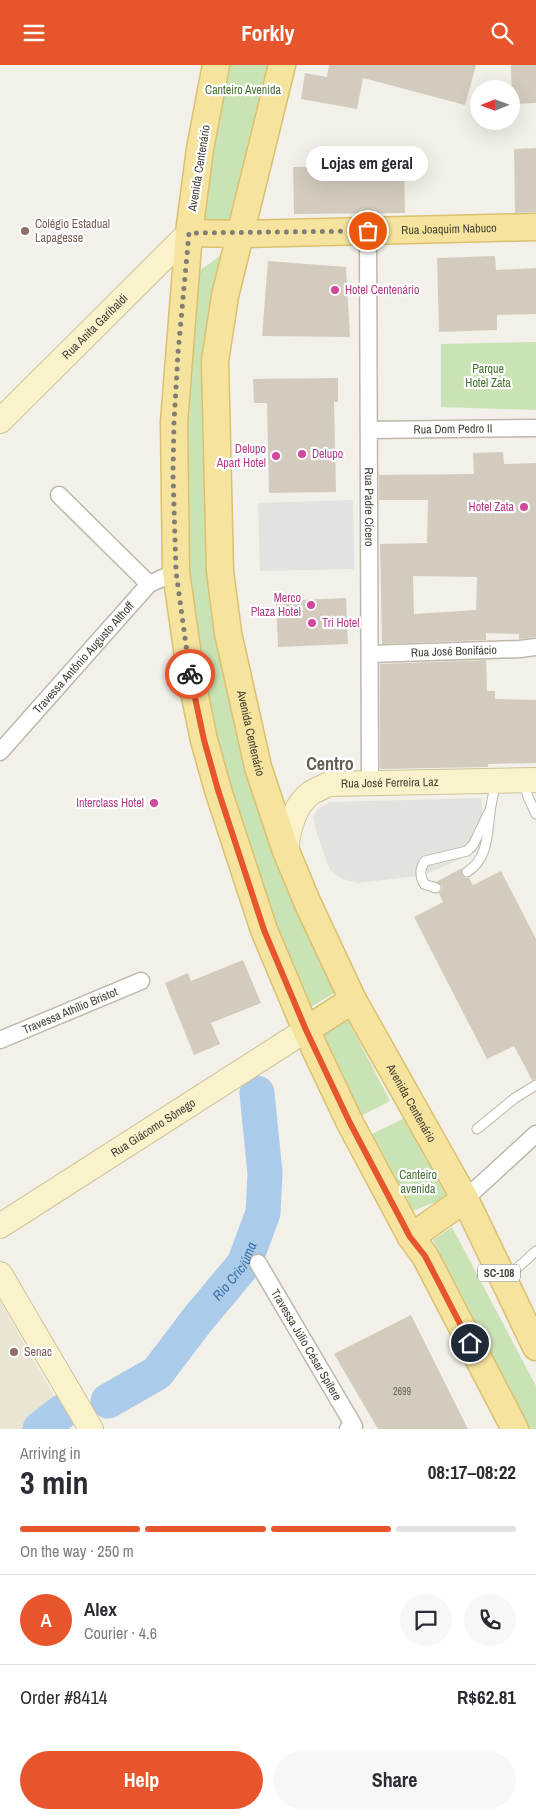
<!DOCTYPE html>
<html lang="en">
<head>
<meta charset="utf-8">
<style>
  body { margin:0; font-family:"Archivo Narrow",sans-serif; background:#f7f7f7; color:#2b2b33; height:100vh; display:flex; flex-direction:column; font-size:19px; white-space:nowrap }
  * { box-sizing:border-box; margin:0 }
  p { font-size:16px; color:#7c7c81 }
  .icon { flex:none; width:28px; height:28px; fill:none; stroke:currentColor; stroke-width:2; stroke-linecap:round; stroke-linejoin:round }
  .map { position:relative; height:1364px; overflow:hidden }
  .side { display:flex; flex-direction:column; background:#fff; flex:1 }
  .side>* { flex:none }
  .needle { width:32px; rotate:269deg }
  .tools { position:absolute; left:470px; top:15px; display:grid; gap:10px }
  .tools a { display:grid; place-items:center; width:50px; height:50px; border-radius:50%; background:#fff; box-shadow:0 5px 20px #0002; font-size:25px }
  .pin { position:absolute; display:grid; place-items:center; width:42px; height:42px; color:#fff; margin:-21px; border:2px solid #fff; border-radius:50%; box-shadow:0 1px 5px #0007 }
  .courier { position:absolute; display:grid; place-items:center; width:50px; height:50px; margin:-25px; border:4px solid #e6552b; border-radius:50%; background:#fff; color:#222; box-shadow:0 1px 6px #0007 }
  .bubble { position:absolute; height:35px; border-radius:18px; background:#fff; box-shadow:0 5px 20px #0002; font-size:16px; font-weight:800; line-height:35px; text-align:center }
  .summary em { font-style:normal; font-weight:800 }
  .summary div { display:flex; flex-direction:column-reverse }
  .summary { display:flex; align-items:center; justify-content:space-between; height:85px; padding:0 20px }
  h1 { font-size:32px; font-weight:800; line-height:38px }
  .bar { display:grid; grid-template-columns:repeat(4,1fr); gap:8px 5px; align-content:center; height:60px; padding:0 20px }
  .bar i { height:6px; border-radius:4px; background:#e1e1e2 }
  .bar .on { background:#e6552b }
  .bar p { grid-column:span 4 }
  .line { display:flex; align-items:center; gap:12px; padding:0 20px; border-top:1px solid #e1e1e2 }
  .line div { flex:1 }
  .round { display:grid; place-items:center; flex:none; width:52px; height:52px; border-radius:26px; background:#f7f7f7 }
  .button { display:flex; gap:10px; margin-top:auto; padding:10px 20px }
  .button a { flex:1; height:58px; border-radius:30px; background:#e6552b; color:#fff; font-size:20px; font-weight:800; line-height:58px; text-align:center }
  .button a+a { background:#f7f7f7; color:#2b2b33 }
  header { display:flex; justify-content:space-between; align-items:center; height:65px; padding:0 20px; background:#e6552b; color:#fff; font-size:22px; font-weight:800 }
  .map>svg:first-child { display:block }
</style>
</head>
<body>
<header><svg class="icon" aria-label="menu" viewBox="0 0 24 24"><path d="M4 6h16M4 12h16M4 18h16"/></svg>Forkly<svg class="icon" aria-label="search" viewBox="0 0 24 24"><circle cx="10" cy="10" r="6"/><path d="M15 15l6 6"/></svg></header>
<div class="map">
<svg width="536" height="1364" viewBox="0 0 536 1364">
  <rect width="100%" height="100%" fill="#f2f0e8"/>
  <!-- education -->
  <path fill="#eae5d3" d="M0 1236 58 1338 27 1364H0Z"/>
  <!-- green -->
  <g fill="#cae3b4">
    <path d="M224 0H269L236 159 198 155Z"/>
    <path d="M224 188 217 561 338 926 311 942 250 797 218 694 191 562 180 363 195 209Z"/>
    <path d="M536 277V345L441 342V279Z"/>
    <path d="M345 949 390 1036 359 1052 316 969Z"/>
    <path d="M405 1053 448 1132 413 1146 372 1069Z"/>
    <path d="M452 1162 536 1321V1364H530L433 1175Z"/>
  </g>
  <!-- parking -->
  <g fill="#e4e2df">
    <path d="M353 435 354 504 260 506 258 438Z"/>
    <path d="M481 733 485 771 476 787 431 807 417 811 358 818 342 814 330 805 317 769 313 753 318 744 330 737Z"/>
  </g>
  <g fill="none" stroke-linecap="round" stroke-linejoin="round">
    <!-- river -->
    <g stroke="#aacbea" stroke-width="35">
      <path id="s1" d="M108 1336 157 1308 198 1254 244 1199 263 1148 265 1108 257 1028"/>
      <path d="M40 1364 63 1346"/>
    </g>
  </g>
  <!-- building -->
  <g fill="#d3ccbe" fill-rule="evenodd">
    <path d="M329 0H476L465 40 363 13 357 44 301 34 305 8 327 12Z"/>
    <path d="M511 0H536V38L512 39Z"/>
    <path d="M536 83V147L515 148 514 84Z"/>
    <path d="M404 101 405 148 294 149 293 102Z"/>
    <path d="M495 191 496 205 536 203V249L497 250V265L439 267 437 193Z"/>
    <path d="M268 196 346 202 350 272 262 271Z"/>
    <path d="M338 313V337H334L336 427 269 428 267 338H254L253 314Z"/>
    <path d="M503 387 504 399 536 398V572L519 574V569L486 568V575L382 579 380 479 427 478 428 435H379V410L474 409 473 388ZM413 511 477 512 476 545 414 549Z"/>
    <path d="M346 533 348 579 278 582 276 536Z"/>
    <path d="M486 595 487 626H495V634L536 635V698L488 699V702L380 704V599Z"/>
    <path d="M462 803V810L465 813H469L473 820 501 806 536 874V1014L532 1015 514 981 487 994 414 852 443 837 439 828 442 825V821L436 817Z"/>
    <path d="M243 895 261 938 211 958 220 979 194 990 165 918 188 908 191 916Z"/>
    <path d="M411 1250 468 1364H378L334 1289Z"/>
  </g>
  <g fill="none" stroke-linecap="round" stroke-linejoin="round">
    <!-- lane casing -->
    <g stroke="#bdb8ab" stroke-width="11">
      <g id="lane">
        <path d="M524 716 528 732 536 749"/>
        <path d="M467 807C488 794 487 770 490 748 491 738 494 727 496 717"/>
        <path d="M436 823 424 819C420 811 419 804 425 796L467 786 473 780 490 745"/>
        <path d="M477 1064 515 1033 536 1020"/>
        <path d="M505 1214 536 1186"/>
      </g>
    </g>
    <!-- street casing -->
    <g stroke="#bdb8ab" stroke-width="19">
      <g id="street">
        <path id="s2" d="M368 166 370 718"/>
        <path id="s3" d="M369 365 536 363"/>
        <path d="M59 430 149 519"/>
        <path id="s4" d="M370 589 520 584 536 582"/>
        <path id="s5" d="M0 687 149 519 176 507"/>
        <path id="s6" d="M0 975 141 916"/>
        <path d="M465 1134 536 1069"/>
        <path id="s7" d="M258 1198 354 1361 348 1364"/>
      </g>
    </g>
    <!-- secondary casing -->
    <g stroke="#cec59b" stroke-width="26">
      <g id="secondary">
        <path id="s8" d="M0 356 189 168"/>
        <path id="s9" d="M286 786C288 766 293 741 311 728 316 725 323 722 329 719L536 715"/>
        <path id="s10" d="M0 1161 306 965"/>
        <path d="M0 1209 91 1364"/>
      </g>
    </g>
    <!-- primary casing -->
    <g stroke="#d9c16f" stroke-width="29">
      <g id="primary">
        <path d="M216 0 200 84 189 168 174 357 176 507 191 612 204 675 218 725 264 865 306 965 350 1058 411 1172 425 1191 515 1364"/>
        <path id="s11" d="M282 0 225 231 215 296 220 506 228 568 258 702 286 786 308 839 353 935 465 1134 536 1282"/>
        <path id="s12" d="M189 168 241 169 536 162"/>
        <path d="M306 965 353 935"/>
        <path d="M411 1172 465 1134"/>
      </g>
    </g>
    <!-- lane -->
    <use href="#lane" stroke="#fff" stroke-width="9"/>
    <!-- street -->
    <use href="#street" stroke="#fff" stroke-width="16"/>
    <!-- secondary -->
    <use href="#secondary" stroke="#faf2cb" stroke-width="24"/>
    <!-- primary -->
    <use href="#primary" stroke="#f5e39e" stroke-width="26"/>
  </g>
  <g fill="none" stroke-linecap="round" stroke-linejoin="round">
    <!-- done -->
    <path stroke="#827e75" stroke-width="5" stroke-dasharray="0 9" d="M190 609 176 507 173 408 174 357 178 288 189 168 368 166"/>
    <!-- route -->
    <path stroke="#e6552b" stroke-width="6" d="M190 609 204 675 218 725 264 865 306 965 350 1058 410 1172 425 1191 470 1278"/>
  </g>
  <!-- markers -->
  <g fill="#8d6e63" stroke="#fff" stroke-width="2">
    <circle cx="25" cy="166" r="5"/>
    <circle cx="14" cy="1287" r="5"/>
  </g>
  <g fill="#d1479c" stroke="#fff" stroke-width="2">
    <circle cx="335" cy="225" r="5"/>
    <circle cx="302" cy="389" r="5"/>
    <circle cx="276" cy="391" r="5"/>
    <circle cx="524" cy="442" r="5"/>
    <circle cx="311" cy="540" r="5"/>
    <circle cx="312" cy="558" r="5"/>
    <circle cx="154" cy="738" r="5"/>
  </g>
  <g text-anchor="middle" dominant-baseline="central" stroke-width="4.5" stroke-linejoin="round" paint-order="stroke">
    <!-- number labels -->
    <g font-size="10" fill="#686459">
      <text x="402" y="1326">2699</text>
    </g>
    <!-- shield labels -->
    <rect fill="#fff" stroke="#7d7a73" stroke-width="1" x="478" y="1199.5" width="42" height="17" rx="4"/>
    <g font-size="11" font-weight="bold" fill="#454137">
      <text x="499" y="1208">SC-108</text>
    </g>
    <!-- park labels -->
    <g font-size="12" fill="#447230" stroke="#fff">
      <text x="243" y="25">Canteiro Avenida</text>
      <text x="488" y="304">Parque<tspan x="488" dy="14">Hotel Zata</tspan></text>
      <text x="418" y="1110">Canteiro<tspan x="418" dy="14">avenida</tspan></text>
    </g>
    <!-- street labels -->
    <g font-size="12" fill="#454137" stroke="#fff">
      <text transform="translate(199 103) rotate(-81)">Avenida Centenário</text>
      <text stroke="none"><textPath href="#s12" startOffset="260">Rua Joaquim Nabuco</textPath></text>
      <text stroke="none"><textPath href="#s8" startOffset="134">Rua Anita Garibaldi</textPath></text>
      <text stroke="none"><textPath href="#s3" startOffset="84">Rua Dom Pedro II</textPath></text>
      <text stroke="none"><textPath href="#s2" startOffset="276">Rua Padre Cícero</textPath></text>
      <text stroke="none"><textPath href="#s4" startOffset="84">Rua José Bonifácio</textPath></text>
      <text stroke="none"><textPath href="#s5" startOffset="126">Travessa Antônio Augusto Althoff</textPath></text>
      <text stroke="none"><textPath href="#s11" startOffset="679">Avenida Centenário</textPath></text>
      <text stroke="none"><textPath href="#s9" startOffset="146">Rua José Ferreira Laz</textPath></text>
      <text stroke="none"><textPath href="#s6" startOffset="76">Travessa Athílio Bristot</textPath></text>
      <text stroke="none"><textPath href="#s11" startOffset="1084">Avenida Centenário</textPath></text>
      <text stroke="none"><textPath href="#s10" startOffset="182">Rua Giácomo Sônego</textPath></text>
      <text stroke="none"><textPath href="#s7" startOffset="95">Travessa Júlio César Spilere</textPath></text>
    </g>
    <!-- education labels -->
    <g font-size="12" fill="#785e54" stroke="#fff" text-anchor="start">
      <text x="35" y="159">Colégio Estadual<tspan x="35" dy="14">Lapagesse</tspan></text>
      <text x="24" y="1287">Senac</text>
    </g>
    <!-- hotel labels -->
    <g font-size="12" fill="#b23c85" stroke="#fff" text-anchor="end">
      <text x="345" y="225" text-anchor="start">Hotel Centenário</text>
      <text x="266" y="384">Delupo<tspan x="266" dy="14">Apart Hotel</tspan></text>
      <text x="312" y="389" text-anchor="start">Delupo</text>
      <text x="514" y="442">Hotel Zata</text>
      <text x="301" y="533">Merco<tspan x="301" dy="14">Plaza Hotel</tspan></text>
      <text x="322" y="558" text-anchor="start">Tri Hotel</text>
      <text x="144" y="738">Interclass Hotel</text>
    </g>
    <!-- water labels -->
    <g font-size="14" font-style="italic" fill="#3a71a7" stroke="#fff">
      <text stroke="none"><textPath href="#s1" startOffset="185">Rio Criciúma</textPath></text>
    </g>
    <!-- district labels -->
    <g font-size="18" font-weight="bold" fill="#675f4f" stroke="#fff">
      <text x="330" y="698">Centro</text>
    </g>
  </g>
</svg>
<div class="tools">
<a><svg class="needle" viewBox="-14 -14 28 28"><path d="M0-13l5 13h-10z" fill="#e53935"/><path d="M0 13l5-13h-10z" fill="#7c7c81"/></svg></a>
</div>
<div class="pin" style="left:368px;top:166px;background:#ea580c"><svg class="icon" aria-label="bag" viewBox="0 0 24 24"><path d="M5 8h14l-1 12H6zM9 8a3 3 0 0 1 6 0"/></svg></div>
<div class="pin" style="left:470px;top:1278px;background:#1f2937"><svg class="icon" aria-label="home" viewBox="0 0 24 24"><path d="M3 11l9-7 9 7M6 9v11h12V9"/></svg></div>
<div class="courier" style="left:190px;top:609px"><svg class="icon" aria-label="bike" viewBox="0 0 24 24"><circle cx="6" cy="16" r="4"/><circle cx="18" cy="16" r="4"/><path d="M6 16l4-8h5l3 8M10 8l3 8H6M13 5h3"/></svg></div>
<div class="bubble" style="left:306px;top:81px;width:122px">Lojas em geral</div>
</div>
<section class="side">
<div class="summary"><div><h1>3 min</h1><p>Arriving in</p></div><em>08:17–08:22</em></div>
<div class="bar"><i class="on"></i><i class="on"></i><i class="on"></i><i></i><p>On the way · 250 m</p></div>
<div class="line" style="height:90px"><b class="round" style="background:#e6552b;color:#fff">A</b><div><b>Alex</b><p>Courier · 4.6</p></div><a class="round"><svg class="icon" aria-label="chat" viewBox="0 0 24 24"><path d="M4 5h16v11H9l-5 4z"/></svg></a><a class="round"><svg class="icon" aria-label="phone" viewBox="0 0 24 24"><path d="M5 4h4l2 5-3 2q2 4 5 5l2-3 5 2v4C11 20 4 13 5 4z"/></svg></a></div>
<div class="line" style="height:65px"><div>Order #8414</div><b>R$62.81</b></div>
<div class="button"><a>Help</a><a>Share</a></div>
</section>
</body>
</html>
